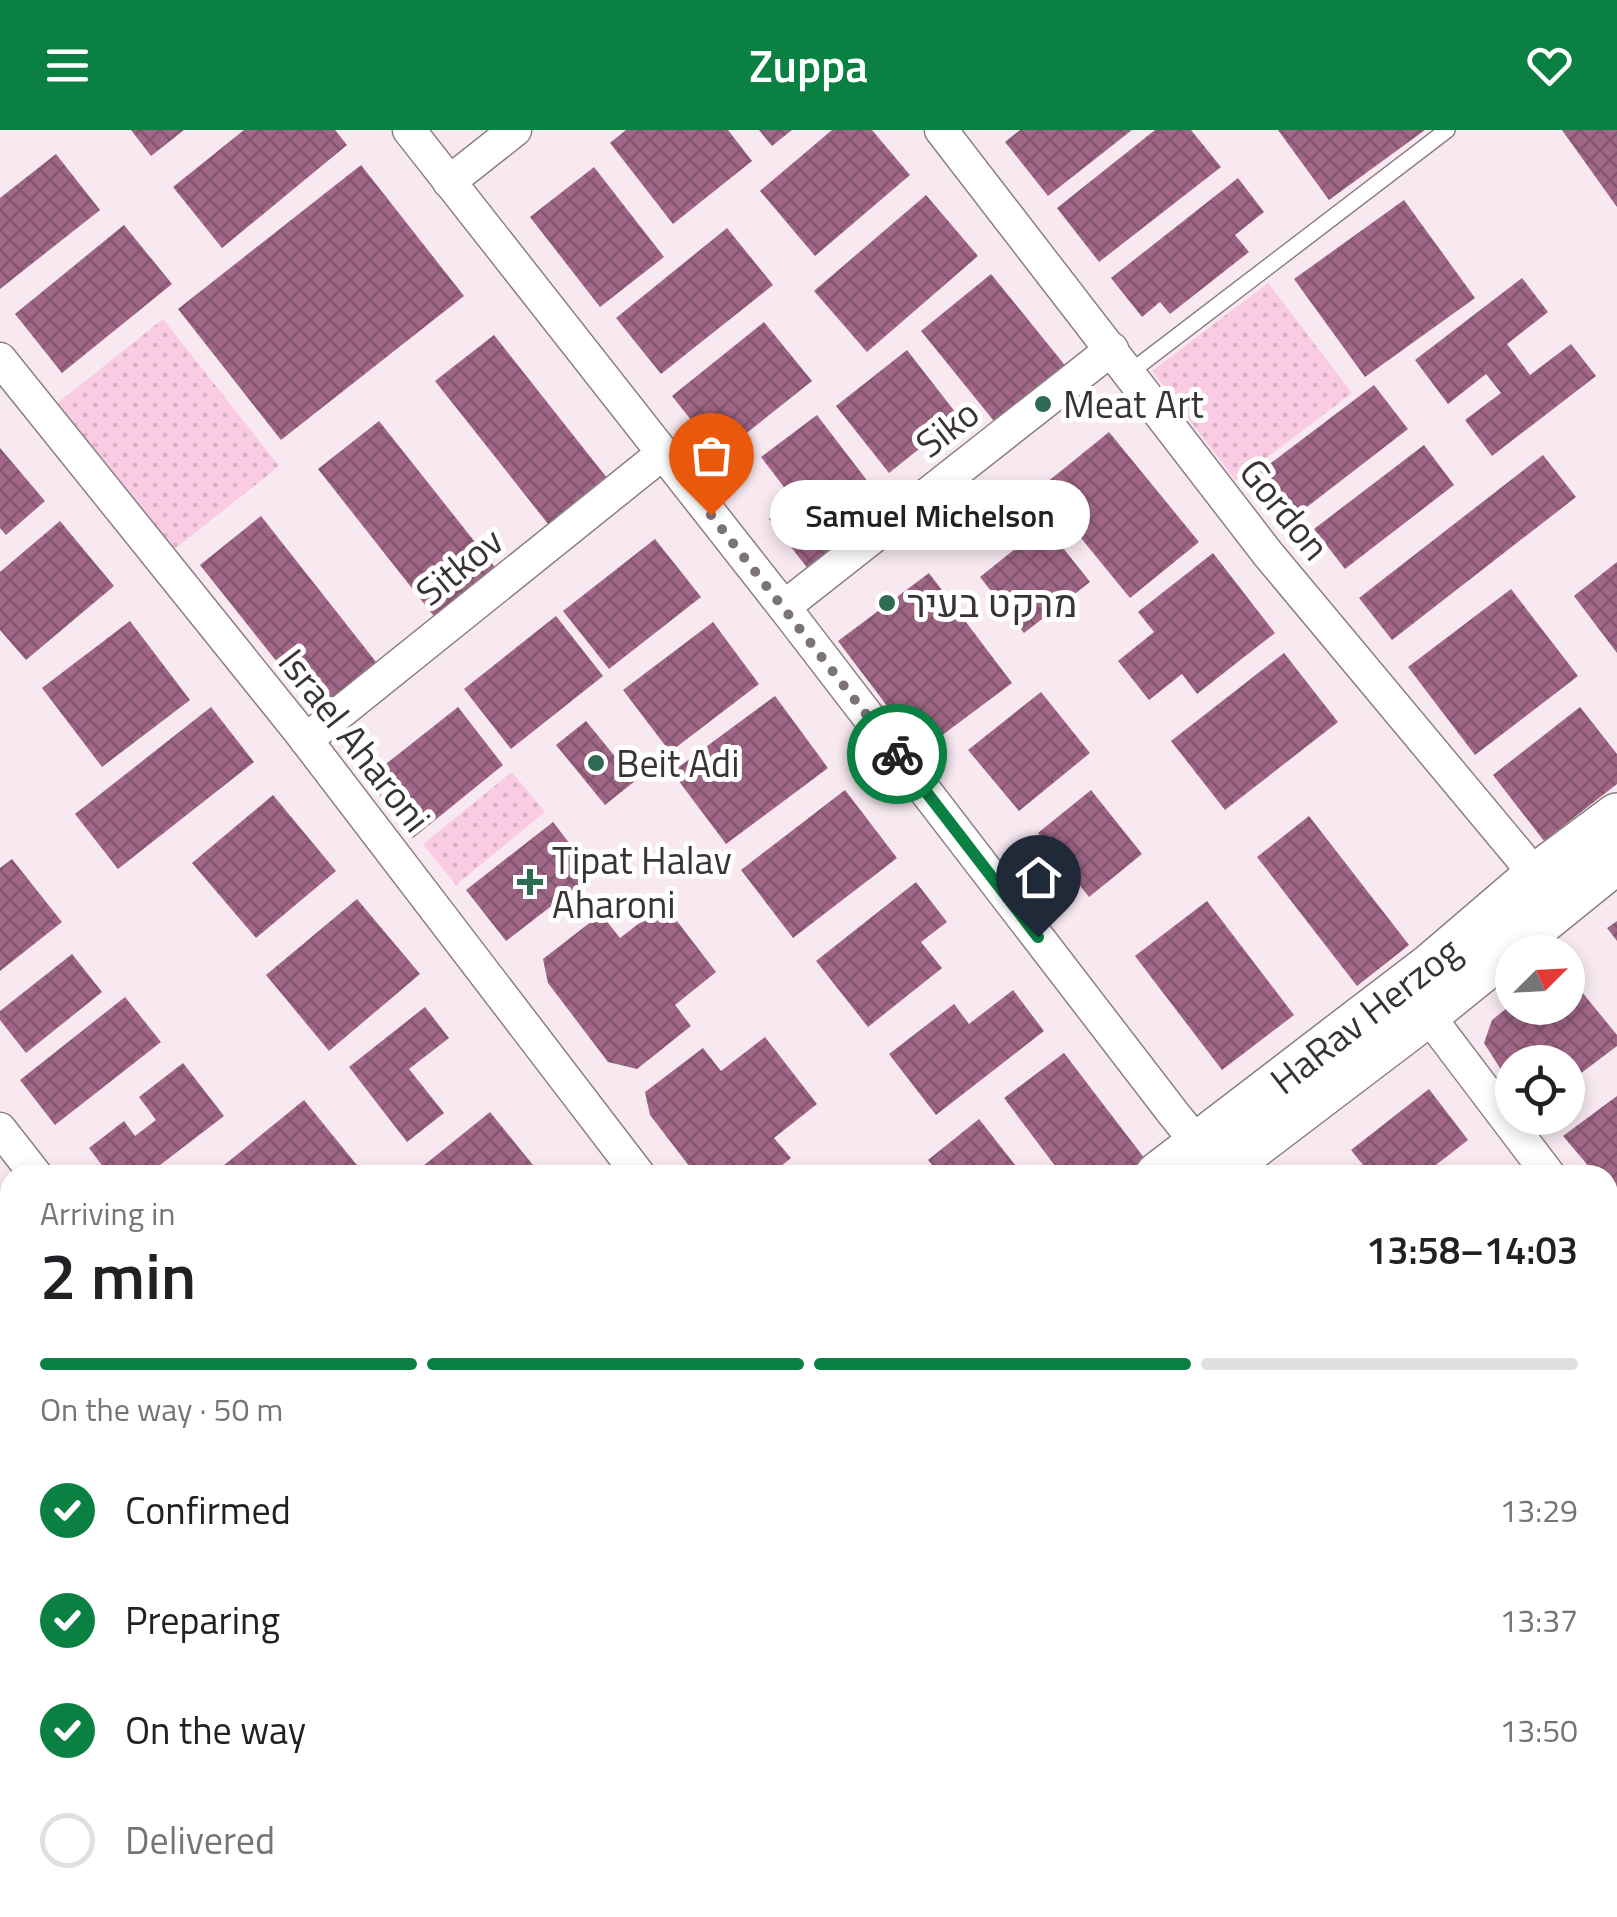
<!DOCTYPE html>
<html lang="en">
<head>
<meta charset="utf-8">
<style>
  body { margin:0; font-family:"Titillium Web",Heebo,sans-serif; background:#f2f2f2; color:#202124; height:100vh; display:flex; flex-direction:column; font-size:38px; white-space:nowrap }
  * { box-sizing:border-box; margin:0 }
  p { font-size:32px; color:#757577 }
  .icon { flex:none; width:55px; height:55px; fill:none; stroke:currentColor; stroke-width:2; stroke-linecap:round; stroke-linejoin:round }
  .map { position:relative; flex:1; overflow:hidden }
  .sheet { position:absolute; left:0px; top:1035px; width:1618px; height:752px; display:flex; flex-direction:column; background:#fff; border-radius:30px 30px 0 0; box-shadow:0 5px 15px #0003 }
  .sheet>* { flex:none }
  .needle { width:65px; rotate:66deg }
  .controls { position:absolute; left:1495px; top:805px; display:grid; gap:20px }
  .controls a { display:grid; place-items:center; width:90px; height:90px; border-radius:50%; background:#fff; box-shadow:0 5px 15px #0003; font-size:50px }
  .pin { position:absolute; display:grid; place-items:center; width:85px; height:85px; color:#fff; margin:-102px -42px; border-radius:50% 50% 50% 0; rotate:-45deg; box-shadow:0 0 10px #0007 }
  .pin .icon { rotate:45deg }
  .courier { position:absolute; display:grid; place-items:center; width:100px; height:100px; margin:-50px; border:8px solid #0b8043; border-radius:50%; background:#fff; color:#222; box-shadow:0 2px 12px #0007 }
  .bubble { position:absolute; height:70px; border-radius:35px; background:#fff; box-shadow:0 5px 15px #0003; font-size:32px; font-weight:600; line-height:70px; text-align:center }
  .headline em { font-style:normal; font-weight:600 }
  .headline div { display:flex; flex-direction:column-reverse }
  .headline { display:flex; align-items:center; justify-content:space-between; height:170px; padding:0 40px }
  h1 { font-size:65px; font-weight:600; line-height:75px }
  .bar { display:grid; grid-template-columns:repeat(4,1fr); gap:15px 10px; align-content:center; height:120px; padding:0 40px }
  .bar i { height:12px; border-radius:8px; background:#e0e0e0 }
  .bar .active { background:#0b8043 }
  .bar p { grid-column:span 4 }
  ol { padding:0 40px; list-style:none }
  li { display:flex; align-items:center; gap:30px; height:110px }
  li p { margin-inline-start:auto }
  li .icon { padding:10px; border-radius:50%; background:#0b8043; color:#fff; stroke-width:4 }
  li:last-child { color:#757577 }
  li i { width:55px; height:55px; border:5px solid #e0e0e0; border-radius:50% }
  header { display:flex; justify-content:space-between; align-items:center; height:130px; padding:0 40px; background:#0b8043; color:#fff; font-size:45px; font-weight:600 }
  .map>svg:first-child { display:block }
</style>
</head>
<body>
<header><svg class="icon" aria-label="menu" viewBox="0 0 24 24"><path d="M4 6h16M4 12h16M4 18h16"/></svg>Zuppa<svg class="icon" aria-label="heart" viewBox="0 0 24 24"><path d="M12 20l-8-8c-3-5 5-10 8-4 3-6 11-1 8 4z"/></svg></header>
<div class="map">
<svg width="1617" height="1787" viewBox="0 0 1617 1787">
  <defs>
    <pattern id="grass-dots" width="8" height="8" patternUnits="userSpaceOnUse" patternTransform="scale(2.5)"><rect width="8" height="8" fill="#f9cce3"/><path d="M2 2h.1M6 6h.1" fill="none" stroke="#d6b0c3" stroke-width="1.8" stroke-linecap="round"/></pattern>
    <pattern id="building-cross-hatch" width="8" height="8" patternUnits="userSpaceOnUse" patternTransform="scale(2.5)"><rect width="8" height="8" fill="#a16787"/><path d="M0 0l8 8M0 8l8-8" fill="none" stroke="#84556f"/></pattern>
  </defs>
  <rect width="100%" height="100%" fill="#f8e9f1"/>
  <!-- grass -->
  <g fill="url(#grass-dots)">
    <path d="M1268 153 1352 263 1236 351 1152 241Z"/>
    <path d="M163 189 279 336 166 426 50 279Z"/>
    <path d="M512 642 545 682 456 755 423 714Z"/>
  </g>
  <!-- building -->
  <g fill="url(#building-cross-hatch)">
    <path d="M131 0H184L151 26Z"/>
    <path d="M244 0H335L347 15 222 118 173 57Z"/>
    <path d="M626 0H728L752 31 673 94 610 13Z"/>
    <path d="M759 0H792L772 16Z"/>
    <path d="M832 0H872L910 45 815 126 760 61Z"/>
    <path d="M1020 0H1132L1048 66 1005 12Z"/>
    <path d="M1155 0H1191L1221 37 1099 132 1057 78Z"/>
    <path d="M1278 0H1425L1329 70Z"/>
    <path d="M1562 0H1617V77Z"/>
    <path d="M56 24 100 80 0 159V68Z"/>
    <path d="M361 35 464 166 281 310 178 179Z"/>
    <path d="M594 37 664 127 600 177 530 87Z"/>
    <path d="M1238 48 1264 82 1235 105 1249 122 1170 184 1160 172 1142 187 1111 148Z"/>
    <path d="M926 65 978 126 867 222 814 161Z"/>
    <path d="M1404 70 1475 168 1365 247 1294 149Z"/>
    <path d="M124 95 172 154 62 243 15 184Z"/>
    <path d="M727 98 773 155 661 244 616 188Z"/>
    <path d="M991 144 1068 239 998 296 921 201Z"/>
    <path d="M1522 148 1548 182 1507 214 1530 245 1571 214 1596 246 1492 326 1465 290 1501 263 1486 244 1448 274 1415 230Z"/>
    <path d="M764 192 812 251 719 325 672 266Z"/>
    <path d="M494 205 611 353 552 399 435 251Z"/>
    <path d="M907 220 959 287 889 343 836 276Z"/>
    <path d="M1374 255 1408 299 1294 387 1259 342Z"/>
    <path d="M817 285 888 378 809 440 769 389 793 369 761 327Z"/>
    <path d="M379 291 498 441 437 490 318 339Z"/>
    <path d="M1109 302 1199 412 1130 468 1040 358Z"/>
    <path d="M1424 315 1454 355 1345 439 1314 399Z"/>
    <path d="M0 318 45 371 6 405 0 398Z"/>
    <path d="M1543 325 1576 367 1392 510 1359 468Z"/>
    <path d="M261 386 380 537 319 585 200 435Z"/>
    <path d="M60 391 114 456 26 530 0 500V442Z"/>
    <path d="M1045 395 1090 452 1024 503 980 447Z"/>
    <path d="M655 409 701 467 609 539 563 481Z"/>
    <path d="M1213 423 1275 503 1197 564 1182 544 1149 570 1118 531 1154 502 1138 482Z"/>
    <path d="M1617 432V523L1574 466Z"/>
    <path d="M929 443 1012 553 921 621 838 511Z"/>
    <path d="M1511 459 1578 546 1475 625 1408 537Z"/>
    <path d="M556 486 603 546 511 619 464 559Z"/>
    <path d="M130 491 190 570 102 637 42 558Z"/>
    <path d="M713 492 759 554 670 622 623 560Z"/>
    <path d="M1284 523 1338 592 1225 680 1171 611Z"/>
    <path d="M1041 562 1090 623 1019 681 968 620Z"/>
    <path d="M775 566 828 638 726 714 672 642Z"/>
    <path d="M211 577 254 632 118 739 75 684Z"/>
    <path d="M458 577 503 635 413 708 367 649Z"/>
    <path d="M1580 577 1617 624V654L1544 711 1493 645Z"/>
    <path d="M586 591 635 651 605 675 556 615Z"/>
    <path d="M845 660 897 728 793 808 741 740Z"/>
    <path d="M1091 660 1142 724 1089 767 1038 703Z"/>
    <path d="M273 665 336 741 256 808 192 733Z"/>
    <path d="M1309 686 1409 815 1357 856 1257 727Z"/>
    <path d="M553 692 593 744 506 811 466 760Z"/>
    <path d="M12 729 62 792 0 841V738Z"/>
    <path d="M916 752 947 792 921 812 942 838 868 897 816 831Z"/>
    <path d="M357 769 420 844 329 921 266 845Z"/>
    <path d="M1207 771 1294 885 1222 940 1135 826Z"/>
    <path d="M664 774 716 842 675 875 691 896 637 939 608 932 548 853 543 829 601 784 620 808Z"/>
    <path d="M1617 791V811L1607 798Z"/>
    <path d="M72 824 102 862 26 923 0 890V881Z"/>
    <path d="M1568 845 1617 905V916L1568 953V932H1512V957L1484 913 1492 890 1512 874V878H1568Z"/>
    <path d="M1013 860 1044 901 936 985 889 924 954 874 969 894Z"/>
    <path d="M125 867 161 912 55 995 20 950Z"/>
    <path d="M425 877 449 908 409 939 444 983 407 1012 349 937Z"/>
    <path d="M765 907 817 974 774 1008 791 1028 770 1045H696L650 985 645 962 703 918 721 941Z"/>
    <path d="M1064 923 1145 1029 1124 1045H1062L1004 968Z"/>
    <path d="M183 933 224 986 147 1045H109L89 1018 124 991 135 1006 156 990 139 967Z"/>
    <path d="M1429 959 1468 1010 1423 1045H1371L1351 1020Z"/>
    <path d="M1617 966V1070L1608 1059V1045H1596L1563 1006Z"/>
    <path d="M304 970 365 1045H212Z"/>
    <path d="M490 982 541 1045H412Z"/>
    <path d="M979 989 1023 1045H940L928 1030Z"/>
    <path d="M0 1110 10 1123V1135L0 1143Z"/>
    <path d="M10 1171V1276L0 1284V1179Z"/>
    <path d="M1617 1253V1358L1615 1360 1608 1350V1260Z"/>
    <path d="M0 1421 10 1435V1501L0 1508Z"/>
    <path d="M1617 1479V1579L1608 1586V1486Z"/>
    <path d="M0 1578 10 1591V1629L0 1637Z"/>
    <path d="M1608 1666 1617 1680V1696L1608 1702 1617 1715V1787H1606L1602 1782 1595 1787H1578L1571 1778H1608Z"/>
    <path d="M26 1778H166L154 1787H33Z"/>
    <path d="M480 1778H515L523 1787H477L474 1783Z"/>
    <path d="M657 1778H694L682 1787H664Z"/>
    <path d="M760 1778H830L837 1787H747Z"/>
    <path d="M1159 1778H1247L1255 1787H1146Z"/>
    <path d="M1331 1778H1409L1416 1787H1319Z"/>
  </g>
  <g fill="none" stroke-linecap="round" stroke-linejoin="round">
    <!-- lane casing -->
    <g stroke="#8c7f86" stroke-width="18">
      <path id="lane" d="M1129 243 1447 0"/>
    </g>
    <!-- street casing -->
    <g stroke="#8c7f86" stroke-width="35">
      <g id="street">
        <path d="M409 0 784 477 1173 983 1198 1014 1217 1022"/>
        <path d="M941 0 1268 424 1520 726 1535 747 1529 767"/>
        <path d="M449 52 515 0"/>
        <path d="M0 229 300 602 639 1045"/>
        <path d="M784 477 1112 219"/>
        <path d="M306 610 662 324"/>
        <path d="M1429 865 1427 884 1549 1045"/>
        <path d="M0 999 36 1045"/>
        <path d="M1608 1123 1617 1135"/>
        <path d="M0 1296 10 1288"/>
        <path d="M609 1778 618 1787"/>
        <path d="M1477 1778 1484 1787"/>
      </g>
    </g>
    <!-- secondary casing -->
    <g stroke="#8c7f86" stroke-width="48">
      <g id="secondary">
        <path d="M1158 1045 1431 836 1535 747 1617 686"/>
        <path d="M1215 1045 1427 884 1617 730"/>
        <path d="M234 1787 245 1778"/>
        <path d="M310 1787 321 1778"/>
      </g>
    </g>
    <!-- lane -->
    <use href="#lane" stroke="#fff" stroke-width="15"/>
    <!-- street -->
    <use href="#street" stroke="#fff" stroke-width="32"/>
    <!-- secondary -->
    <use href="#secondary" stroke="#fff" stroke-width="45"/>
  </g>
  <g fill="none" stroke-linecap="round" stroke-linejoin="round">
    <!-- done -->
    <path stroke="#7c7377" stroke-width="10" stroke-dasharray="0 18" d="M711 385 897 624"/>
    <!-- route -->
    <path stroke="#0b8043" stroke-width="12" d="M897 624 1038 807"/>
  </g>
  <!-- markers -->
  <g fill="#2f6a53" stroke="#fff" stroke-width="4">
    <circle cx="1043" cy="274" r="10"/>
    <circle cx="887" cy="473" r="10"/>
    <circle cx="596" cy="633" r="10"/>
    <path d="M525 737h10v10h10v10h-10v10h-10v-10h-10v-10h10z"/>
  </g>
  <g text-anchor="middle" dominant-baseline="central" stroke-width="10" stroke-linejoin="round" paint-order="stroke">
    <!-- poi labels -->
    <g font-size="38" fill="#393336" stroke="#fff" text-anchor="start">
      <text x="1063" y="274">Meat Art</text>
      <text x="907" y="473">מרקט בעיר</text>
      <text x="616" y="633">Beit Adi</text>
      <text x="552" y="730">Tipat Halav<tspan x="552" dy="44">Aharoni</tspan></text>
    </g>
    <!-- street labels -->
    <g font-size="38" fill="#393336" stroke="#fff">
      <text transform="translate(947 298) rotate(-38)">Siko</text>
      <text transform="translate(1285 379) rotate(51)">Gordon</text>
      <text transform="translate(459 436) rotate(-39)">Sitkov</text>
      <text transform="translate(355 610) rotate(52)">Israel Aharoni</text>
      <text transform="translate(1365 885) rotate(-38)">HaRav Herzog</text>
    </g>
  </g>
</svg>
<div class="controls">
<a><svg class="needle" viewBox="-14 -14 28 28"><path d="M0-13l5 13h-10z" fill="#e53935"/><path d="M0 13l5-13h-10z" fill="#757577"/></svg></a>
<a><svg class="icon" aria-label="locate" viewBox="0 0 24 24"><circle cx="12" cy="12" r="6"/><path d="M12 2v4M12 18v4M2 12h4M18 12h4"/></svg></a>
</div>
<div class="pin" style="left:711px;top:385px;background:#ea580c"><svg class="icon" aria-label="bag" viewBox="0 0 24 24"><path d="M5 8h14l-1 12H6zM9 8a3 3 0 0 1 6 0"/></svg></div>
<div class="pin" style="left:1038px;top:807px;background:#1f2937"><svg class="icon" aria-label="home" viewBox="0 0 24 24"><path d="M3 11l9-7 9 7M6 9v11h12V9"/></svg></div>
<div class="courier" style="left:897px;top:624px"><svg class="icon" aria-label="bike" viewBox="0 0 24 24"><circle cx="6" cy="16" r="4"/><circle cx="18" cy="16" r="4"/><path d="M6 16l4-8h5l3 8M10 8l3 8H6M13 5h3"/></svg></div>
<div class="bubble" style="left:770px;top:350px;width:320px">Samuel Michelson</div>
<section class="sheet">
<div class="headline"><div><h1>2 min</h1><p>Arriving in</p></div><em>13:58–14:03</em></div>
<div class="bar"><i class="active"></i><i class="active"></i><i class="active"></i><i></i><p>On the way · 50 m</p></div>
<ol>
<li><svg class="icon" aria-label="check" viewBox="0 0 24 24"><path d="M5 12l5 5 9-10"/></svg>Confirmed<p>13:29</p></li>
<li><svg class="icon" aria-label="check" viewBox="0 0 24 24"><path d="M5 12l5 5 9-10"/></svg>Preparing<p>13:37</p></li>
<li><svg class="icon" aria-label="check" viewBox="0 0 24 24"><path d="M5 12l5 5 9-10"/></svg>On the way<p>13:50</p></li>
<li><i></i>Delivered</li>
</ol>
</section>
</div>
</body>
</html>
